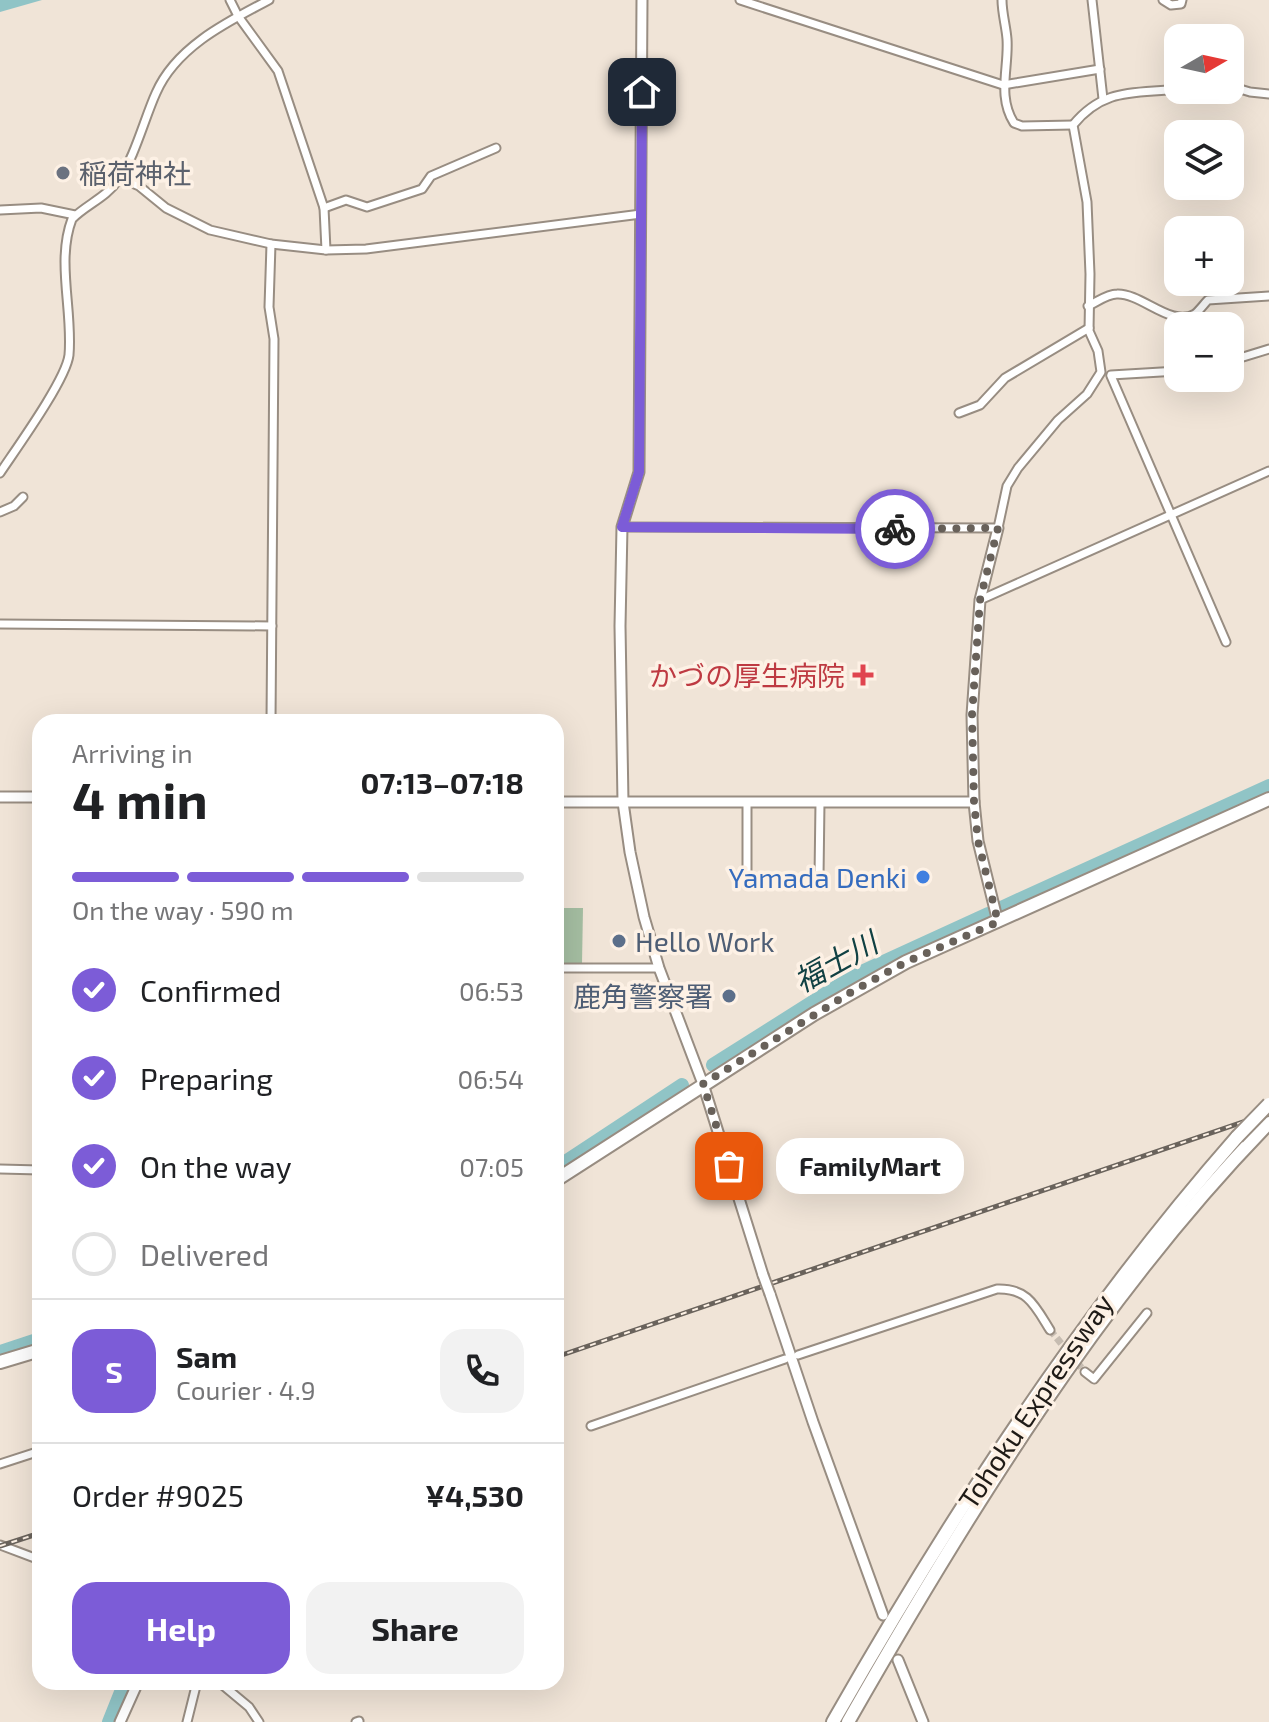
<!DOCTYPE html>
<html lang="en">
<head>
<meta charset="utf-8">
<style>
  body { margin:0; font-family:"Exo 2","Noto Sans JP",sans-serif; background:#f2f2f2; color:#202124; height:100vh; display:flex; flex-direction:column; font-size:30px; white-space:nowrap }
  * { box-sizing:border-box; margin:0 }
  p { font-size:26px; color:#757577 }
  .icon { flex:none; width:44px; height:44px; fill:none; stroke:currentColor; stroke-width:2; stroke-linecap:round; stroke-linejoin:round }
  .map { position:relative; flex:1; overflow:hidden }
  .drawer { position:absolute; left:32px; top:714px; width:532px; height:976px; display:flex; flex-direction:column; background:#fff; border-radius:24px; box-shadow:0 8px 32px #0002 }
  .drawer>* { flex:none }
  .needle { width:52px; rotate:81deg }
  .controls { position:absolute; left:1164px; top:24px; display:grid; gap:16px }
  .controls a { display:grid; place-items:center; width:80px; height:80px; border-radius:16px; background:#fff; box-shadow:0 8px 32px #0002; font-size:40px }
  .pin { position:absolute; display:grid; place-items:center; width:68px; height:68px; color:#fff; margin:-34px; border-radius:16px; box-shadow:0 4px 12px #0006 }
  .courier { position:absolute; display:grid; place-items:center; width:80px; height:80px; margin:-40px; border:6px solid #7c5cd7; border-radius:50%; background:#fff; color:#222; box-shadow:0 2px 10px #0007 }
  .bubble { position:absolute; height:56px; border-radius:24px; background:#fff; box-shadow:0 8px 32px #0002; font-size:26px; font-weight:700; line-height:56px; text-align:center }
  .overview em { font-style:normal; font-weight:700 }
  .overview div { display:flex; flex-direction:column-reverse }
  .overview { display:flex; align-items:center; justify-content:space-between; height:136px; padding:0 40px }
  h1 { font-size:52px; font-weight:700; line-height:60px }
  .bar { display:grid; grid-template-columns:repeat(4,1fr); gap:12px 8px; align-content:center; height:96px; padding:0 40px }
  .bar i { height:10px; border-radius:6px; background:#e0e0e0 }
  .bar .on { background:#7c5cd7 }
  .bar p { grid-column:span 4 }
  .line { display:flex; align-items:center; gap:20px; padding:0 40px; border-top:2px solid #e0e0e0 }
  .line div { flex:1 }
  .round { display:grid; place-items:center; flex:none; width:84px; height:84px; border-radius:24px; background:#f2f2f2 }
  ol { padding:0 40px; list-style:none }
  li { display:flex; align-items:center; gap:24px; height:88px }
  li p { margin-inline-start:auto }
  li .icon { padding:8px; border-radius:50%; background:#7c5cd7; color:#fff; stroke-width:4 }
  li:last-child { color:#757577 }
  li i { width:44px; height:44px; border:4px solid #e0e0e0; border-radius:50% }
  .action { display:flex; gap:16px; margin-top:auto; padding:16px 40px }
  .action a { flex:1; height:92px; border-radius:24px; background:#7c5cd7; color:#fff; font-size:32px; font-weight:700; line-height:92px; text-align:center }
  .action a+a { background:#f2f2f2; color:#202124 }
  .map>svg:first-child { display:block }
</style>
</head>
<body>
<div class="map">
<svg width="1269" height="1722" viewBox="0 0 1269 1722">
  <rect width="100%" height="100%" fill="#f0e4d7"/>
  <!-- green -->
  <path fill="#a5bea2" d="M556 908H583L582 963H556Z"/>
  <!-- water -->
  <path fill="#90c4c6" d="M0 0H42L0 12Z"/>
  <g fill="none" stroke-linecap="round" stroke-linejoin="round">
    <!-- river -->
    <g stroke="#90c4c6" stroke-width="14">
      <path d="M1001 908 1269 786"/>
      <path d="M713 1065 857 974 988 914"/>
      <path d="M556 1168 682 1085"/>
      <path d="M0 1352 40 1339"/>
      <path d="M109 1722 125 1682"/>
    </g>
    <!-- minor-tunnel -->
    <path stroke="#c6bcb1" stroke-width="7" stroke-dasharray="7 3.5" stroke-linecap="butt" d="M1050 1330 1085 1372"/>
    <!-- minor casing -->
    <g stroke="#988d82" stroke-width="11">
      <g id="minor">
        <path d="M230 0 238 16 278 71 324 208 326 250"/>
        <path d="M740 0 1003 85 1100 69"/>
        <path d="M1002 0C1002 13 1006 26 1007 39 1009 68 997 96 1014 123L1022 126 1073 125"/>
        <path d="M1092 0 1103 99"/>
        <path d="M1163 0 1171 5 1181 4 1182 0"/>
        <path d="M1230 86 1250 92 1269 94"/>
        <path d="M120 178 139 186 166 208 210 230 271 244 326 250 366 249 641 214"/>
        <path d="M324 208 346 200 367 207 422 189 431 176 496 148"/>
        <path d="M0 210 41 208 75 215"/>
        <path d="M271 244 269 307 274 339 271 722"/>
        <path d="M1088 306C1097 302 1107 294 1117 294 1142 293 1171 328 1195 314 1199 311 1204 304 1208 300L1269 296"/>
        <path d="M1230 361 1269 349"/>
        <path d="M1111 375 1178 371"/>
        <path d="M1111 376 1226 642"/>
        <path d="M959 413 980 405 1005 378 1089 328"/>
        <path d="M0 473C16 449 66 380 69 355 73 310 56 261 72 219 87 204 106 198 119 179 134 159 145 117 156 93 176 47 227 22 269 0"/>
        <path d="M0 512 14 506 23 497"/>
        <path d="M622 527 998 528 1007 486 1018 468 1058 420 1087 394 1101 372 1098 351 1089 331 1090 274 1087 202 1073 125C1104 87 1135 94 1178 89"/>
        <path d="M980 600 1269 471"/>
        <path d="M0 624 272 626"/>
        <path d="M819 877 820 802"/>
        <path d="M747 879V803"/>
        <path d="M556 968H659"/>
        <path d="M0 1169 40 1170"/>
        <path d="M798 1355 997 1289C1028 1288 1035 1306 1050 1330"/>
        <path d="M1085 1372 1094 1379 1147 1313"/>
        <path d="M591 1426 785 1359"/>
        <path d="M0 1464 40 1451"/>
        <path d="M0 1545 40 1560"/>
        <path d="M219 1682 249 1707 259 1722"/>
        <path d="M187 1722 196 1686 204 1682"/>
        <path d="M356 1722 359 1721"/>
      </g>
    </g>
    <!-- tertiary casing -->
    <g stroke="#988d82" stroke-width="13">
      <g id="tertiary">
        <path d="M642 0 639 472 622 527 620 626 623 802 630 852 644 917 659 968 703 1084 763 1275"/>
        <path d="M0 797H40"/>
        <path d="M556 802H974"/>
        <path d="M998 922 978 841 974 802 972 715 980 600 998 528"/>
        <path d="M770 1294 813 1422 883 1615"/>
        <path d="M898 1660 923 1722"/>
        <path d="M120 1722 138 1682"/>
      </g>
    </g>
    <!-- trunk casing -->
    <g stroke="#988d82" stroke-width="16">
      <g id="trunk">
        <path d="M556 1180 814 1014 906 962 1269 799"/>
        <path d="M0 1362 40 1350"/>
      </g>
    </g>
    <!-- motorway casing -->
    <g stroke="#988d82" stroke-width="16">
      <g id="motorway">
        <path d="M833 1722C951 1515 1080 1316 1237 1137"/>
        <path d="M848 1722C966 1515 1102 1294 1269 1123"/>
      </g>
    </g>
    <!-- minor -->
    <use href="#minor" stroke="#fff" stroke-width="7"/>
    <!-- tertiary -->
    <use href="#tertiary" stroke="#fff" stroke-width="9"/>
    <!-- trunk -->
    <use href="#trunk" stroke="#fff" stroke-width="12"/>
    <!-- motorway -->
    <use href="#motorway" stroke="#fff" stroke-width="12"/>
    <!-- rail casing -->
    <g stroke="#6a635c" stroke-width="5">
      <g id="rail">
        <path d="M556 1357 1269 1113"/>
        <path d="M0 1546 40 1533"/>
      </g>
    </g>
    <!-- rail -->
    <use href="#rail" stroke="#fdf1e5" stroke-width="2" stroke-dasharray="6" stroke-linecap="butt"/>
    <!-- tertiary-bridge casing -->
    <g stroke="#988d82" stroke-width="13" stroke-linecap="butt">
      <path id="tertiary-bridge" d="M763 1275 770 1294"/>
    </g>
    <!-- motorway-bridge casing -->
    <g stroke="#988d82" stroke-width="16" stroke-linecap="butt">
      <path id="motorway-bridge" d="M1237 1137 1269 1104"/>
    </g>
    <!-- tertiary-bridge -->
    <use href="#tertiary-bridge" stroke="#fff" stroke-width="9"/>
    <!-- motorway-bridge -->
    <use href="#motorway-bridge" stroke="#fff" stroke-width="12"/>
  </g>
  <g fill="none" stroke-linecap="round" stroke-linejoin="round">
    <!-- done -->
    <path stroke="#68615a" stroke-width="8" stroke-dasharray="0 14.4" d="M729 1166 703 1084 853 991 906 962 998 922 978 841 974 802 972 715 980 600 998 528 895 529"/>
    <!-- route -->
    <path stroke="#7c5cd7" stroke-width="10" d="M642 92 639 472 622 527 895 529"/>
  </g>
  <!-- markers -->
  <circle fill="#6b7280" stroke="#fdf1e5" stroke-width="3" cx="63" cy="173" r="8"/>
  <path fill="#e0444e" stroke="#fdf1e5" stroke-width="3" d="M859 663h8v8h8v8h-8v8h-8v-8h-8v-8h8z"/>
  <circle fill="#3f7fe0" stroke="#fdf1e5" stroke-width="3" cx="923" cy="877" r="8"/>
  <g fill="#5c6f8a" stroke="#fdf1e5" stroke-width="3">
    <circle cx="619" cy="941" r="8"/>
    <circle cx="729" cy="996" r="8"/>
  </g>
  <g text-anchor="middle" dominant-baseline="central" stroke-width="7" stroke-linejoin="round" paint-order="stroke">
    <!-- worship labels -->
    <g font-size="28" fill="#5b616d" stroke="#fdf1e5" text-anchor="start">
      <text x="79" y="173">稲荷神社</text>
    </g>
    <!-- health labels -->
    <g font-size="28" fill="#be3a42" stroke="#fdf1e5" text-anchor="end">
      <text x="845" y="675">かづの厚生病院</text>
    </g>
    <!-- shop labels -->
    <g font-size="28" fill="#366cbe" stroke="#fdf1e5" text-anchor="end">
      <text x="907" y="877">Yamada Denki</text>
    </g>
    <!-- service labels -->
    <g font-size="28" fill="#4e5e75" stroke="#fdf1e5" text-anchor="start">
      <text x="635" y="941">Hello Work</text>
      <text x="713" y="996" text-anchor="end">鹿角警察署</text>
    </g>
    <!-- street labels -->
    <g font-size="28" fill="#1f1b17" stroke="#fdf1e5">
      <text transform="translate(1035 1401) rotate(-56)">Tohoku Expressway</text>
    </g>
    <!-- water labels -->
    <g font-size="30" font-style="italic" fill="#114143" stroke="#fdf1e5">
      <text transform="translate(835 961) rotate(-29)">福士川</text>
    </g>
  </g>
</svg>
<div class="controls">
<a><svg class="needle" viewBox="-14 -14 28 28"><path d="M0-13l5 13h-10z" fill="#e53935"/><path d="M0 13l5-13h-10z" fill="#757577"/></svg></a>
<a><svg class="icon" aria-label="layers" viewBox="0 0 24 24"><path d="M12 4l9 5-9 5-9-5zM3 14l9 5 9-5"/></svg></a>
<a>+</a>
<a>−</a>
</div>
<div class="pin" style="left:729px;top:1166px;background:#ea580c"><svg class="icon" aria-label="bag" viewBox="0 0 24 24"><path d="M5 8h14l-1 12H6zM9 8a3 3 0 0 1 6 0"/></svg></div>
<div class="pin" style="left:642px;top:92px;background:#1f2937"><svg class="icon" aria-label="home" viewBox="0 0 24 24"><path d="M3 11l9-7 9 7M6 9v11h12V9"/></svg></div>
<div class="courier" style="left:895px;top:529px"><svg class="icon" aria-label="bike" viewBox="0 0 24 24"><circle cx="6" cy="16" r="4"/><circle cx="18" cy="16" r="4"/><path d="M6 16l4-8h5l3 8M10 8l3 8H6M13 5h3"/></svg></div>
<div class="bubble" style="left:776px;top:1138px;width:188px">FamilyMart</div>
<section class="drawer">
<div class="overview"><div><h1>4 min</h1><p>Arriving in</p></div><em>07:13–07:18</em></div>
<div class="bar"><i class="on"></i><i class="on"></i><i class="on"></i><i></i><p>On the way · 590 m</p></div>
<ol>
<li><svg class="icon" aria-label="check" viewBox="0 0 24 24"><path d="M5 12l5 5 9-10"/></svg>Confirmed<p>06:53</p></li>
<li><svg class="icon" aria-label="check" viewBox="0 0 24 24"><path d="M5 12l5 5 9-10"/></svg>Preparing<p>06:54</p></li>
<li><svg class="icon" aria-label="check" viewBox="0 0 24 24"><path d="M5 12l5 5 9-10"/></svg>On the way<p>07:05</p></li>
<li><i></i>Delivered</li>
</ol>
<div class="line" style="height:144px"><b class="round" style="background:#7c5cd7;color:#fff">S</b><div><b>Sam</b><p>Courier · 4.9</p></div><a class="round"><svg class="icon" aria-label="phone" viewBox="0 0 24 24"><path d="M5 4h4l2 5-3 2q2 4 5 5l2-3 5 2v4C11 20 4 13 5 4z"/></svg></a></div>
<div class="line" style="height:104px"><div>Order #9025</div><b>¥4,530</b></div>
<div class="action"><a>Help</a><a>Share</a></div>
</section>
</div>
</body>
</html>
